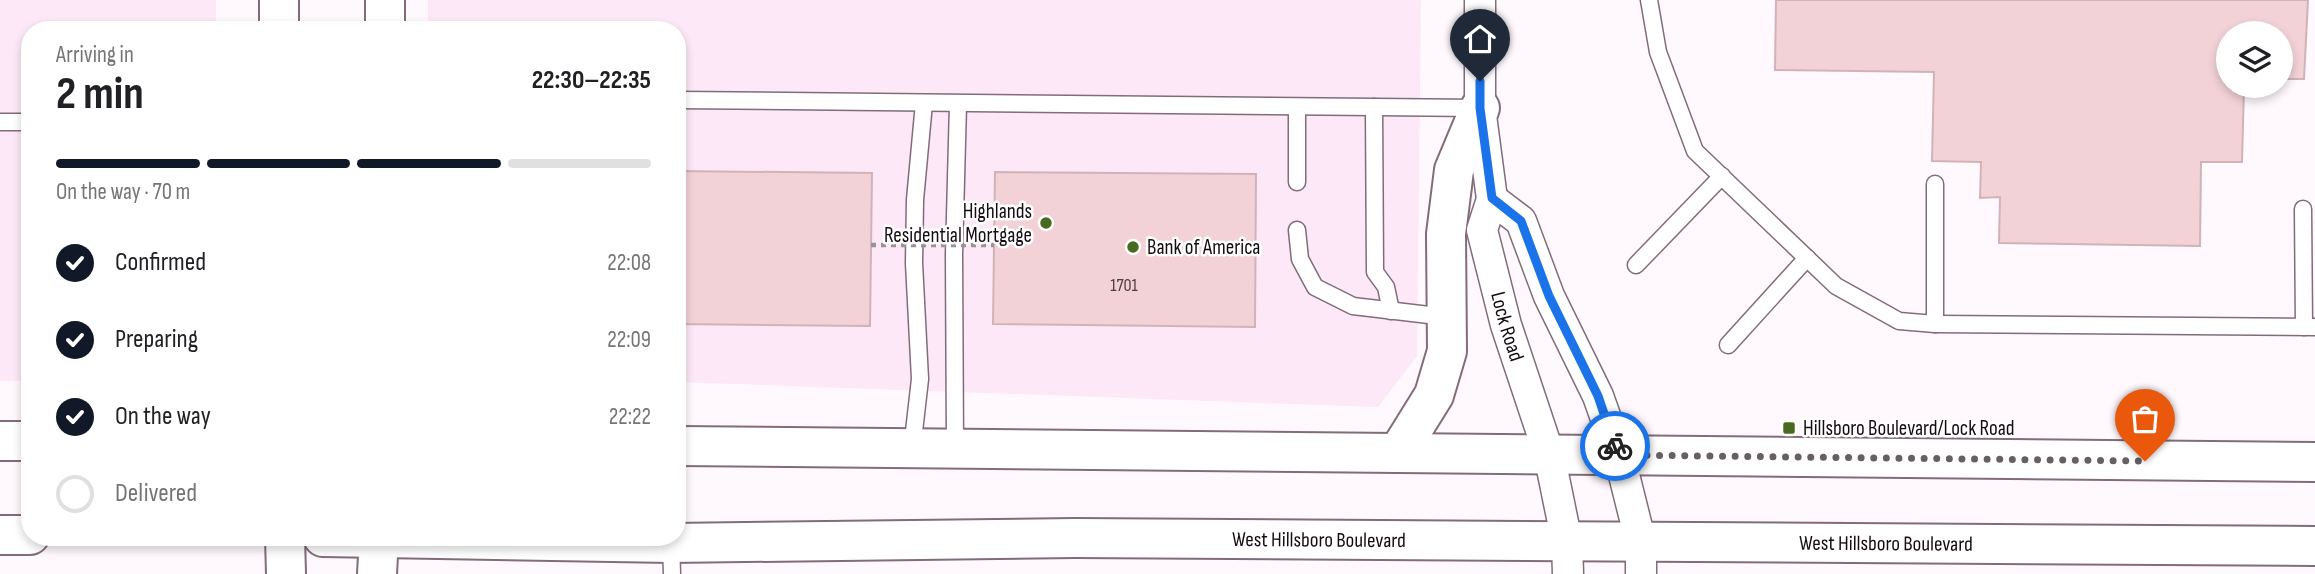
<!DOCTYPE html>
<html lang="en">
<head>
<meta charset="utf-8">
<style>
  body { margin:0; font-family:"Sofia Sans Condensed",sans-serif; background:#f6f6f6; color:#202124; height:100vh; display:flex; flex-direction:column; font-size:26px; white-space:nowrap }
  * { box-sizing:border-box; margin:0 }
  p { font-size:23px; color:#757577 }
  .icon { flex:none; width:38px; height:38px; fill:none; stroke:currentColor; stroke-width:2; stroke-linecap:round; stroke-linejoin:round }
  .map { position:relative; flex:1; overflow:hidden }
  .sheet { position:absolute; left:21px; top:21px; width:665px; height:525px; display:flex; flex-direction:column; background:#fff; border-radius:28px; box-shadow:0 4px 10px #0003 }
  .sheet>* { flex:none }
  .controls { position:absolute; left:2216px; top:21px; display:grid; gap:14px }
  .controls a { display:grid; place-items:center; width:77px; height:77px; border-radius:50%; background:#fff; box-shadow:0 4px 10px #0003; font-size:35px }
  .pin { position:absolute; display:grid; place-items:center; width:60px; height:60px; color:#fff; margin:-72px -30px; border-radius:50% 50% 50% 0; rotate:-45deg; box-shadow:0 0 7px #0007 }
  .pin .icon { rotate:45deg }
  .courier { position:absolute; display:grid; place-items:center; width:70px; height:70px; margin:-35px; border:5px solid #1a73e8; border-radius:50%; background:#fff; color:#222; box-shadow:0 2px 9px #0007 }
  .headline em { font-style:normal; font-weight:700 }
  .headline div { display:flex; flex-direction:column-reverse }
  .headline { display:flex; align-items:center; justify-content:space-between; height:119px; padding:0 35px }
  h1 { font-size:46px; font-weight:700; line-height:52px }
  .bar { display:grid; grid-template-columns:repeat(4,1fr); gap:10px 7px; align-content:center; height:84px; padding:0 35px }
  .bar i { height:9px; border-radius:5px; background:#e0e0e0 }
  .bar .on { background:#111827 }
  .bar p { grid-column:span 4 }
  ol { padding:0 35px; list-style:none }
  li { display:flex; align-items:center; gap:21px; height:77px }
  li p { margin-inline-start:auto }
  li .icon { padding:7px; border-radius:50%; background:#111827; color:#fff; stroke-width:4 }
  li:last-child { color:#757577 }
  li i { width:38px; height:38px; border:4px solid #e0e0e0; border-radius:50% }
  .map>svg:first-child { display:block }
</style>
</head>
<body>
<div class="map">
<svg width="2315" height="574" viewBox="0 0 2315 574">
  <rect width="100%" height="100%" fill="#fff9fd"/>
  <!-- built -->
  <g fill="#fce8f6">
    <path d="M0 0H216V30H30V381H0Z"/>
    <path d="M428 0H1421L1417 356 1378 407 677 382V30H428Z"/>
  </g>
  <!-- building -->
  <g fill="#f2d2d7" stroke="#d1b3b7" stroke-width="2">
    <path d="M1776 0H2308L2304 79H2280V33H2228V86H2244L2242 162H2201L2200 246 1999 243 2000 197 1980 198 1981 162 1932 161 1934 72 1775 70Z"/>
    <path d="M677 171 872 173 870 326 677 324Z"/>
    <path d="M995 172 1256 174 1255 327 993 324Z"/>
  </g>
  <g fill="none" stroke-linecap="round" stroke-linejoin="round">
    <!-- lane casing -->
    <g stroke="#826c7b" stroke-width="19">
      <g id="lane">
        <path d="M1649 0 1658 52 1695 151 1836 286 1899 321 1935 324V184"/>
        <path d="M677 100 1480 108"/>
        <path d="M1374 107 1375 272 1386 287 1391 311"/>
        <path d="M0 122H30"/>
        <path d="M1297 182V107"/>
        <path d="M2303 209 2304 327"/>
        <path d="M1297 230 1300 259 1315 287 1353 306 1446 317"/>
        <path d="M1636 265 1722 176"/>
        <path d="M1935 324 2315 327"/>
        <path d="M1728 345 1807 258"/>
        <path d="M912 449 920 379 914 263 915 200 924 103"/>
        <path d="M955 449 954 254 958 104"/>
        <path d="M671 543 672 574"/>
      </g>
    </g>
    <!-- street casing -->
    <g stroke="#826c7b" stroke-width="33">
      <g id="street">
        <path id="s1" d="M1480 0V108L1492 199 1482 230 1506 325 1549 454 1567 542 1568 574"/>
        <path d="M1492 199 1521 221 1549 296 1598 396 1619 455 1641 543V574"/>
      </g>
    </g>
    <!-- secondary casing -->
    <g stroke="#826c7b" stroke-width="42">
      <g id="secondary">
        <path d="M279 0V30"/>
        <path d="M385 0V30"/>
        <path d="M285 537 286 574"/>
        <path d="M377 574 379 537"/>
      </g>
    </g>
    <!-- primary casing -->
    <g stroke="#826c7b" stroke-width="42">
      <g id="primary">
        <path d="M0 441H30"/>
        <path d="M677 446 2315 462"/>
        <path d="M1398 453 1434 395 1447 351 1446 234 1454 170 1480 108"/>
        <path d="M0 535H30"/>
        <path id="s2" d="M323 537 671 543 1075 538 2315 546"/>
      </g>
    </g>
    <!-- lane -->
    <use href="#lane" stroke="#fff" stroke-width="16"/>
    <!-- street -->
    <use href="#street" stroke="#fff" stroke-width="30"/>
    <!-- secondary -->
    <use href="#secondary" stroke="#fff" stroke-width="38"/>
    <!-- primary -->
    <use href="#primary" stroke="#fff" stroke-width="38"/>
    <!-- path-bridge -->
    <path stroke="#999297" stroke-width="4.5" stroke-dasharray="5 5" stroke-linecap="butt" d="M871 245H994"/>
  </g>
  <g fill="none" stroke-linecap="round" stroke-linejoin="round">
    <!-- done -->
    <path stroke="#665f64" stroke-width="7" stroke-dasharray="0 12.6" d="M1615 446 1619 455 2145 461"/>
    <!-- route -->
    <path stroke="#1a73e8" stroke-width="9" d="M1480 81V108L1492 198 1521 221 1549 296 1598 396 1615 446"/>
  </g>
  <!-- markers -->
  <g fill="#476920" stroke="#fff" stroke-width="2.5">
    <circle cx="1046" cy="223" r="7"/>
    <circle cx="1133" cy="247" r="7"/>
    <rect x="1782" y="421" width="14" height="14" rx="3.5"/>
  </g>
  <g text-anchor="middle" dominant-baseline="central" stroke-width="5" stroke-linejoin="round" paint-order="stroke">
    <!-- number labels -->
    <g font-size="18" fill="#4c3e43">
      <text x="1124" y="285">1701</text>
    </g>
    <!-- poi labels -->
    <g font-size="21" fill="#140c12" stroke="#fff" text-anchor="start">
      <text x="1032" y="211" text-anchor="end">Highlands<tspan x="1032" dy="24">Residential Mortgage</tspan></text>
      <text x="1147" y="247">Bank of America</text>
      <text x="1803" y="428">Hillsboro Boulevard/Lock Road</text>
    </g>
    <!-- street labels -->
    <g font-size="21" fill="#140c12" stroke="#fff">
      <text stroke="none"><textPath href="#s1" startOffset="332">Lock Road</textPath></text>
      <text stroke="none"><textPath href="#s2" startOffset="996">West Hillsboro Boulevard</textPath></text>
      <text stroke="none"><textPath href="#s2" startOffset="1563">West Hillsboro Boulevard</textPath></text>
    </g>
  </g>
</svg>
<div class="controls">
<a><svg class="icon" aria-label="layers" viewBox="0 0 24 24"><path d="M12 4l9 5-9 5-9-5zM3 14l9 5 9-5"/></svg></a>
</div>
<div class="pin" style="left:2145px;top:461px;background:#ea580c"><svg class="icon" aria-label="bag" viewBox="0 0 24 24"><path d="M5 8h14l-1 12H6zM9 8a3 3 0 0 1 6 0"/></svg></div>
<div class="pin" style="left:1480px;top:81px;background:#1f2937"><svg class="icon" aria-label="home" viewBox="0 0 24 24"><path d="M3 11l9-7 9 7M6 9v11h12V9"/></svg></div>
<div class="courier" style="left:1615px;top:446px"><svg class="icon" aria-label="bike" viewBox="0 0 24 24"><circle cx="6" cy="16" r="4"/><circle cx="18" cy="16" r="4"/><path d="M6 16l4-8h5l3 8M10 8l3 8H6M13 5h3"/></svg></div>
<section class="sheet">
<div class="headline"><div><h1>2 min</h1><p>Arriving in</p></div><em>22:30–22:35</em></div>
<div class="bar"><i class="on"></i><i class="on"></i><i class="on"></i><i></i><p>On the way · 70 m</p></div>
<ol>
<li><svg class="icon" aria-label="check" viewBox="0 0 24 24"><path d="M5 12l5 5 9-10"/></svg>Confirmed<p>22:08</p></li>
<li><svg class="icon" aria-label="check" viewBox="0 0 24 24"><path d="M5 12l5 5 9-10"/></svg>Preparing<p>22:09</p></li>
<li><svg class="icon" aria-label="check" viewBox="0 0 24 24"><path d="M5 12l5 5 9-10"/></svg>On the way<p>22:22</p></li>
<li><i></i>Delivered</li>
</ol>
</section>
</div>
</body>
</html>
